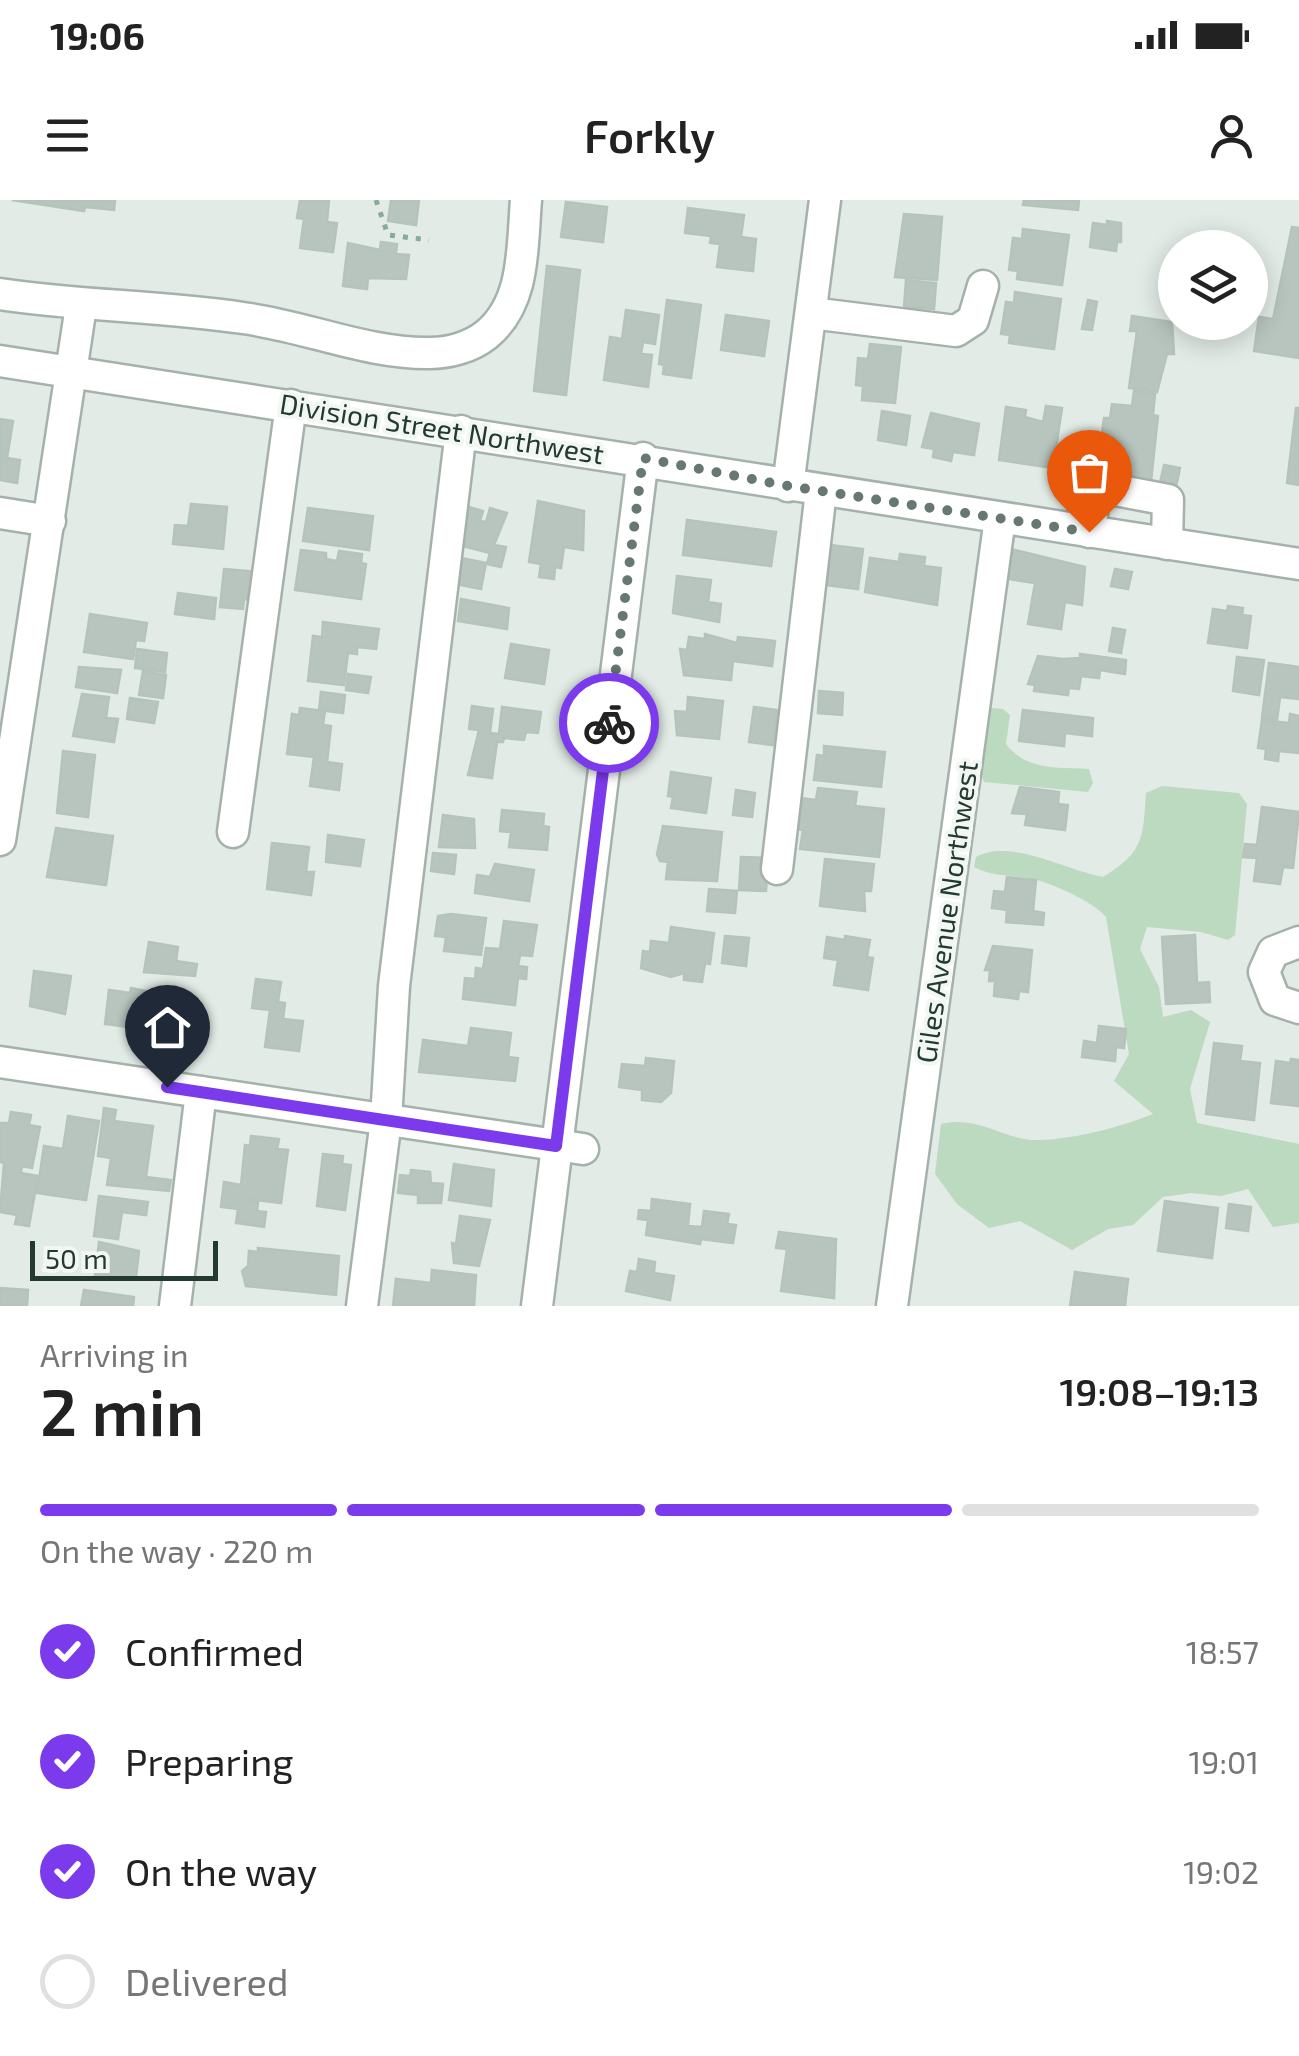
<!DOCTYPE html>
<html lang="en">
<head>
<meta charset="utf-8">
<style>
  body { margin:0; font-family:"Exo 2",sans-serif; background:#f2f2f2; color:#222; height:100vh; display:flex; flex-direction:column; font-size:38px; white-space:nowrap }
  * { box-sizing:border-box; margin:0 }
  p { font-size:32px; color:#767676 }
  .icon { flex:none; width:55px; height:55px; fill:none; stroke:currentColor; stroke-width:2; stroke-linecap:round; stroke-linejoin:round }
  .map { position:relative; height:1106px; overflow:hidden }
  .side { display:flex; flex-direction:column; background:#fff; flex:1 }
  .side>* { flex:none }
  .tools { position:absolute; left:1158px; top:30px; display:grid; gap:20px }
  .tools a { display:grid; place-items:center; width:110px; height:110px; border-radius:50%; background:#fff; box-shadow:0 5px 25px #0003; font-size:50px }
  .scale { position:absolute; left:30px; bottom:25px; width:188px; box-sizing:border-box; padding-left:10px; border:5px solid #233a30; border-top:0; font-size:28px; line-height:35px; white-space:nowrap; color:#233a30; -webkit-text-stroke:8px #f2f7f4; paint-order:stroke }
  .pin { position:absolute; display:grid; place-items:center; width:85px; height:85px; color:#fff; margin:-102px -42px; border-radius:50% 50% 50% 0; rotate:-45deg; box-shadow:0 0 10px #0007 }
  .pin .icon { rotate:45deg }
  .courier { position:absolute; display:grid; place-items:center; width:100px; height:100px; margin:-50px; border:8px solid #7c3aed; border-radius:50%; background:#fff; color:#222; box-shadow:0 2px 12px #0007 }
  .head em { font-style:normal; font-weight:600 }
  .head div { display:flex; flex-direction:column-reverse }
  .head { display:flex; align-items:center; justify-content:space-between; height:170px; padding:0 40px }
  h1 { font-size:65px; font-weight:600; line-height:75px }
  .bar { display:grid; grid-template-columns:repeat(4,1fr); gap:15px 10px; align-content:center; height:120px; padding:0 40px }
  .bar i { height:12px; border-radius:8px; background:#e0e0e0 }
  .bar .active { background:#7c3aed }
  .bar p { grid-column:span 4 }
  ol { padding:0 40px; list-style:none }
  li { display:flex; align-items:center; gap:30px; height:110px }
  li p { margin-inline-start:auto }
  li .icon { padding:10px; border-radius:50%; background:#7c3aed; color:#fff; stroke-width:4 }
  li:last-child { color:#767676 }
  li i { width:55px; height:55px; border:5px solid #e0e0e0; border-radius:50% }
  .status { display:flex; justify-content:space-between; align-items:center; height:70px; padding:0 50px; background:#fff; direction:ltr }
  .status svg { height:28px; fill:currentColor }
  header { display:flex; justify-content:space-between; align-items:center; height:130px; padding:0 40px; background:#fff; font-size:45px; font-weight:600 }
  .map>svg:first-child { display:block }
</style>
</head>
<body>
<div class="status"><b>19:06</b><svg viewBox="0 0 49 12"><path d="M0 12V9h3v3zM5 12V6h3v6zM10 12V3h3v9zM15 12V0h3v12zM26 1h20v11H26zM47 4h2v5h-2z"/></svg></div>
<header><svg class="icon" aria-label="menu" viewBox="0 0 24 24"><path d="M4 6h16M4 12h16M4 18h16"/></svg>Forkly<svg class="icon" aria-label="person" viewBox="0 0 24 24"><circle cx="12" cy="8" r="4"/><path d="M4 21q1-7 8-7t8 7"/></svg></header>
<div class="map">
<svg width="1299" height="1106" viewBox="0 0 1299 1106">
  <rect width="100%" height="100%" fill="#e2ebe5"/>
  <!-- green -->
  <g fill="#bcdac0">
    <path d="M991 508 1003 509 1010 515 1006 544C1027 571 1057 567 1089 569L1093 583 1088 592 984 582 981 574Z"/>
    <path d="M1162 586 1239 593 1247 604 1235 735 1228 740 1201 732 1147 727 1140 749 1159 787 1163 817 1191 810 1210 822 1190 889 1197 923 1299 944V1023L1273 1027 1248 989 1221 996 1191 993 1163 997 1133 1025 1108 1029 1072 1050 1020 1021 989 1028 957 1004 935 974 941 924C981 915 1003 941 1039 940 1076 939 1120 927 1153 914L1114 881 1129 854 1106 717C1095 703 1056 685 1037 680 1015 674 994 678 974 667L976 657C1011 638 1066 670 1103 677 1144 652 1143 638 1146 593Z"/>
  </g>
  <!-- building -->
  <g fill="#b7c5be" stroke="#b5c4bb" stroke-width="2.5">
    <path d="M12 0H115L114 10 85 7 84 11Z"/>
    <path d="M300 0H329L327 22 337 23 333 52 300 48 304 19 297 18Z"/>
    <path d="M391 0H419L416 25 388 21Z"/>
    <path d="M1024 0H1079L1078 10 1023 5Z"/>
    <path d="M566 2 607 7 603 42 561 37Z"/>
    <path d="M688 8 744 15 741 37 756 39 753 71 717 67 720 44 710 43 711 36 685 33Z"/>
    <path d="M904 14 942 17 937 80 895 77Z"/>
    <path d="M1107 21 1121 23V42H1117L1116 51 1090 47 1093 23 1107 25Z"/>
    <path d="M1292 27 1299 28V158L1254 151 1259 117 1273 119Z"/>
    <path d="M1023 29 1069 35 1062 85 1017 79 1018 71 1009 70 1013 38 1022 39Z"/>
    <path d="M381 42 397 44 396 54 409 55 406 79 368 78 367 89 343 86 348 43 380 50Z"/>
    <path d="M547 66 580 70 566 195 534 191Z"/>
    <path d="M906 80 936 83 934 109 904 107Z"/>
    <path d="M1015 92 1061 99 1054 149 1009 143 1010 135 1001 134 1006 102 1014 103Z"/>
    <path d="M667 100 701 105 691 178 663 174 664 165 659 164Z"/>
    <path d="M1088 100 1097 102 1092 130 1082 129Z"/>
    <path d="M626 110 659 115 655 144 643 142 641 154 652 155 648 187 604 180 610 137 622 139Z"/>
    <path d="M726 115 769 121 764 156 721 150Z"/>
    <path d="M1132 116 1172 122 1174 154H1167L1157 192 1129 188 1137 131H1130Z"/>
    <path d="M870 144 901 147 895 203 862 200 863 186 856 185 858 158 868 159Z"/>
    <path d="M1134 191 1155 194 1153 215 1158 216 1151 281 1110 276 1114 243 1101 241 1104 218H1110L1112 204 1132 206Z"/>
    <path d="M1046 206 1062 208 1053 268 999 260 1006 207 1026 210 1025 217 1043 222Z"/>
    <path d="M1296 208H1299V285L1287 283Z"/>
    <path d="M882 211 910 216 906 245 878 240Z"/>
    <path d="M931 213 979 224 974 255 953 252 951 261 933 257 934 249 922 247Z"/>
    <path d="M0 219 13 221 7 258 20 260 17 283 0 280Z"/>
    <path d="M1164 265 1180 268 1176 287 1160 283Z"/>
    <path d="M538 301 584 311 583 350 564 347 561 368 555 367 554 379 539 377 541 364 529 362Z"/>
    <path d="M191 304 227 307 223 349 173 344 175 325 188 326Z"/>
    <path d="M469 307 483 311 480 321 486 322 490 308 507 313 494 345 506 347 501 367 487 364 490 353 459 345Z"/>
    <path d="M308 308 373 316 369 350 303 341Z"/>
    <path d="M687 320 776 332 771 366 683 355Z"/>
    <path d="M830 345 863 349 858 389 825 385Z"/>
    <path d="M1006 348 1085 367 1082 405 1065 402 1061 429 1028 424 1035 383 1002 378Z"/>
    <path d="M301 350 326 353V359L337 361 339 351 362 354 361 363 366 364 361 399 295 390Z"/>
    <path d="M900 354 925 357 924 366 941 368 937 405 865 392 870 358 899 362Z"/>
    <path d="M461 358 486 363 481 389 456 384Z"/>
    <path d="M224 369 258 372 256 401 244 399 243 409 220 407Z"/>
    <path d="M1115 369 1132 372 1128 389 1111 386Z"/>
    <path d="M677 376 711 380 708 402 721 404 719 422 673 413Z"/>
    <path d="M178 393 216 398 214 419 175 414Z"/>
    <path d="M461 399 509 408 507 429 458 421Z"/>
    <path d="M1228 406 1243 408 1242 415 1251 416 1247 448 1208 443 1213 409 1227 411Z"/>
    <path d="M90 414 147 423 144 441 136 440 133 459 84 452Z"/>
    <path d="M323 422 379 429 376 449 357 447V454L348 453 344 485 308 481 313 436 322 437Z"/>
    <path d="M1113 428 1125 430 1121 453 1109 451Z"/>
    <path d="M705 434 737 443 738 437 775 441 772 466 733 461 731 480 684 475 680 449 687 450 689 437 705 439Z"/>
    <path d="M511 444 549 450 544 484 505 478Z"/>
    <path d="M137 449 167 453 165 472 135 468Z"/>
    <path d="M1080 454 1126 460 1125 474 1100 470 1099 478 1081 476 1079 489 1069 488 1068 495 1034 491 1035 485 1028 484 1038 456 1063 459 1080 458Z"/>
    <path d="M1237 457 1264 460 1259 495 1233 491Z"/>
    <path d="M1269 463 1299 467V499L1280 497 1277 520 1262 518Z"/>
    <path d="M79 467 121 470 117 493 76 487Z"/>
    <path d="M143 471 166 475 163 498 139 495Z"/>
    <path d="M348 474 371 477 368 493 346 490Z"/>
    <path d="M819 491 843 493 842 515 818 513Z"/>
    <path d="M321 492 345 495 343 513 319 510Z"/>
    <path d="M82 494 109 497 106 518 118 519 114 542 73 536Z"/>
    <path d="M688 497 723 501 719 539 677 535 675 511 687 512Z"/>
    <path d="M130 498 158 502 154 523 127 519Z"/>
    <path d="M472 506 493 509 490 533 499 534 502 507 541 512 538 533 526 532 524 540 504 538 503 542H497L492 578 468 575 479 530 469 529Z"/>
    <path d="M754 507 777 510 773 545 749 542Z"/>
    <path d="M300 508 325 511 323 525 331 526 327 562 342 564 339 590 310 586 314 557 287 554 292 514 299 515Z"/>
    <path d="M1023 510 1093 518 1092 536 1065 533 1064 546 1019 541Z"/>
    <path d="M1290 514 1299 516V553L1279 551 1278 561 1265 559 1266 549 1258 548 1262 520 1289 523Z"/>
    <path d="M824 546 885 552 881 587 814 580 817 555 824 556Z"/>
    <path d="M63 551 95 555 88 617 57 613Z"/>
    <path d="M671 572 711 578 706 613 671 608 673 597 668 596Z"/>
    <path d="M1020 587 1059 592 1058 604 1068 605 1065 630 1025 625 1027 614 1012 613Z"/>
    <path d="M818 588 857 592 855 606 884 609 879 657 800 649 803 630 795 629 799 598 816 600Z"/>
    <path d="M736 590 755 593 752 617 733 615Z"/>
    <path d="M1262 607 1299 612 1293 668 1283 667 1280 684 1254 681 1257 658 1243 657 1245 644 1257 645Z"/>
    <path d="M502 610 544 614 543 626 549 627 547 650 509 647 511 632 500 631Z"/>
    <path d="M443 615 474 619 475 648 439 647Z"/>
    <path d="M663 626 722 632 717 681 666 679 668 662 660 661 657 654Z"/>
    <path d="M56 628 113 636 106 685 47 677Z"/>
    <path d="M328 635 364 640 360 666 326 662Z"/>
    <path d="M272 643 309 647 306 672H314L311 695 267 689Z"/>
    <path d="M433 653 456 655 454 674 431 671Z"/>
    <path d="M741 657 768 658 766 691 739 690Z"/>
    <path d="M825 659 874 664 871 691H864L865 711 820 706Z"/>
    <path d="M495 664 534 670 529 701 475 693 477 675 490 677Z"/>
    <path d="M1007 677 1036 680 1033 711 1044 713 1043 725 1006 722 1007 710 992 708 994 691 1005 692Z"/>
    <path d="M709 689 737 691 735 713 707 711Z"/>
    <path d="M451 714 486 718 481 755 444 751 446 737 435 736 438 716Z"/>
    <path d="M504 721 537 725 532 756 520 755 518 766 527 767 526 779 518 778 515 805 463 799 465 778 475 779 476 768 483 769 486 748 500 749Z"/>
    <path d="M671 727 714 733 710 764 705 763 702 782 684 780V773L671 777 641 768 643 751 650 752 651 741 669 743Z"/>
    <path d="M1195 735 1197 783 1209 782 1210 802 1166 804 1162 737Z"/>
    <path d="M725 736 749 738 746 766 722 763Z"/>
    <path d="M845 736 870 740 867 757 873 758 868 790 834 785 838 760 824 758 827 737 845 740Z"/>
    <path d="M149 742 178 747 176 761 197 764 195 776 144 772Z"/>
    <path d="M993 746 1032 750 1028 792 1019 791 1018 799 994 796 995 781H989L990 770H985Z"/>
    <path d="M34 771 71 776 65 814 30 806Z"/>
    <path d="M256 779 281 782 278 802 285 803 283 819 303 821 299 851 265 847 270 810 252 808Z"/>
    <path d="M131 788 179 798 174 833 105 824 109 790 130 793Z"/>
    <path d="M1099 826 1126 829 1124 848 1116 847 1115 861 1082 857 1084 841 1097 843Z"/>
    <path d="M471 828 511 833 508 857 518 858 515 881 419 872 423 840 468 846Z"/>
    <path d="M1214 843 1242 846 1240 861 1260 863 1254 920 1206 914Z"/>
    <path d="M646 858 674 861 671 893 661 902 642 900V890L619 887 622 864 645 866Z"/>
    <path d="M1291 859 1299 860V906L1271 903 1276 861 1290 863Z"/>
    <path d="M104 908 116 910 114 921 153 926 146 977 171 980 169 991 107 985 111 958 98 956Z"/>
    <path d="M11 912 31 915 29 925 40 927 32 968 22 966 21 973 38 976 29 1026 15 1024 17 1015 0 1012 4 963 0 962V923H9Z"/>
    <path d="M68 916 99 921 86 1000 37 993 44 946 63 949Z"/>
    <path d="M251 936 279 939 277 949 288 950 281 1003 247 999 258 1002 257 1011 266 1012 264 1027 236 1023 238 1009 221 1007 224 982 241 985 245 945 250 946Z"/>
    <path d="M323 954 343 956 342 964 351 965 345 1010 317 1006Z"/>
    <path d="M454 964 494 970 491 1006 449 1000Z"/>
    <path d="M411 970 430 972 431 983 443 984 441 1003H418V995L398 993 400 975 410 976Z"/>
    <path d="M99 996 148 1002 146 1015 122 1012 118 1039 94 1036Z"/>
    <path d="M652 999 690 1004 688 1026 702 1027 704 1011 729 1014 727 1024 736 1025 733 1043 701 1039 700 1044 646 1035 648 1020 638 1019 639 1010 651 1011Z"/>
    <path d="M1165 1001 1218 1008 1212 1058 1158 1051Z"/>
    <path d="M1229 1004 1251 1007 1248 1031 1226 1028Z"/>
    <path d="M460 1016 490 1020 479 1066 454 1063 452 1043 456 1044Z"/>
    <path d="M779 1032 836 1039 834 1098 781 1091 787 1049 776 1048Z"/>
    <path d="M99 1042 139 1051 136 1077 95 1076Z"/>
    <path d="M258 1048 339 1056 336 1095 246 1086 242 1071 248 1066 249 1051 258 1052Z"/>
    <path d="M639 1059 655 1062 654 1073 674 1076 670 1100 626 1091 630 1071 637 1072Z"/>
    <path d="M432 1070 476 1075 474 1106H393L396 1079 431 1083Z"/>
    <path d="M1075 1072 1128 1079 1125 1106H1070Z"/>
    <path d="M0 1088 28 1090 27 1106H0Z"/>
    <path d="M84 1090 134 1097 133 1106H81Z"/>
  </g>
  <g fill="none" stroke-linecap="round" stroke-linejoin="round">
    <!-- minor casing -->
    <g stroke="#a5b2ab" stroke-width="35">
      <g id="minor">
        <path d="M0 94C81 106 162 106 243 118 305 126 367 154 430 153 449 153 471 147 486 135 526 103 522 46 526 0"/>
        <path d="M811 113 956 131 973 120 983 86"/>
        <path d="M0 161 1299 364"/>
        <path d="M788 286 825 0"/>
        <path d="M0 313 50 321"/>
        <path d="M1089 332 1095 296 1105 288 1168 300 1167 344"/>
        <path d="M233 632 291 205"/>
        <path d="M0 640 81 106"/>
        <path d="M777 669 821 291"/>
        <path d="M1299 742 1273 752 1264 772 1275 800 1299 808"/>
        <path d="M0 862 583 949"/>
        <path d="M175 1106 201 892"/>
        <path d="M362 1106 386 920 394 786 461 231"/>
        <path d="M537 1106 643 258"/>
        <path d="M892 1106 1000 318"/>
      </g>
    </g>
    <!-- path -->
    <path stroke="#85ab99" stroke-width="5" stroke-dasharray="5 8" stroke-linecap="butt" d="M376 0 388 35 429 40"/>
    <!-- minor -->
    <use href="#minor" stroke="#fff" stroke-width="30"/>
  </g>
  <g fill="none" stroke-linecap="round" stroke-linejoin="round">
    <!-- done -->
    <path stroke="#66786f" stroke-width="10" stroke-dasharray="0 18" d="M609 523 643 258 788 286 1089 332"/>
    <!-- route -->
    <path stroke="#7c3aed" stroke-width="12" d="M167 887 556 946 609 523"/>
  </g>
  <g text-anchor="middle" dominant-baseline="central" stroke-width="8" stroke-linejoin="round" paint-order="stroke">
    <!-- street labels -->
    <g font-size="28" fill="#233a30" stroke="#f2f7f4">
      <text transform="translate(442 228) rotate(9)">Division Street Northwest</text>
      <text transform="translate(946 712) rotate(-82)">Giles Avenue Northwest</text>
    </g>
  </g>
</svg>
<div class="tools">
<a><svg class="icon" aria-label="layers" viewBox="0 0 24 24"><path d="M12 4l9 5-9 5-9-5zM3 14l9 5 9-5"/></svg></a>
</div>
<div class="scale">50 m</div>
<div class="pin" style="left:1089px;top:332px;background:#ea580c"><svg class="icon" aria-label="bag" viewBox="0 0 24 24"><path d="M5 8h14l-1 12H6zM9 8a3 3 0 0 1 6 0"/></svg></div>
<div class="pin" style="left:167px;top:887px;background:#1f2937"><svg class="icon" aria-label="home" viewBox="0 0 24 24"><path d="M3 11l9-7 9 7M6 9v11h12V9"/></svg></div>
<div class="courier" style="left:609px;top:523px"><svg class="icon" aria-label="bike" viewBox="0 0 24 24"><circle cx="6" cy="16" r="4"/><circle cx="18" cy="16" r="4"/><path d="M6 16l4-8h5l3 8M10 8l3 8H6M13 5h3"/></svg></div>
</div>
<section class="side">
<div class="head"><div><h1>2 min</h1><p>Arriving in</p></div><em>19:08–19:13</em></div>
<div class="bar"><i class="active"></i><i class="active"></i><i class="active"></i><i></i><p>On the way · 220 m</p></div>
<ol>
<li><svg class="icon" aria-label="check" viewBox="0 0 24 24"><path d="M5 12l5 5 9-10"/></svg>Confirmed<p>18:57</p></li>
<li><svg class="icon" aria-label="check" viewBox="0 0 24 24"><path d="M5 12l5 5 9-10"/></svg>Preparing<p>19:01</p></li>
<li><svg class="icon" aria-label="check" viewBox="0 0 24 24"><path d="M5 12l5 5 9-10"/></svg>On the way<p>19:02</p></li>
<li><i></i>Delivered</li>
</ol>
</section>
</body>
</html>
